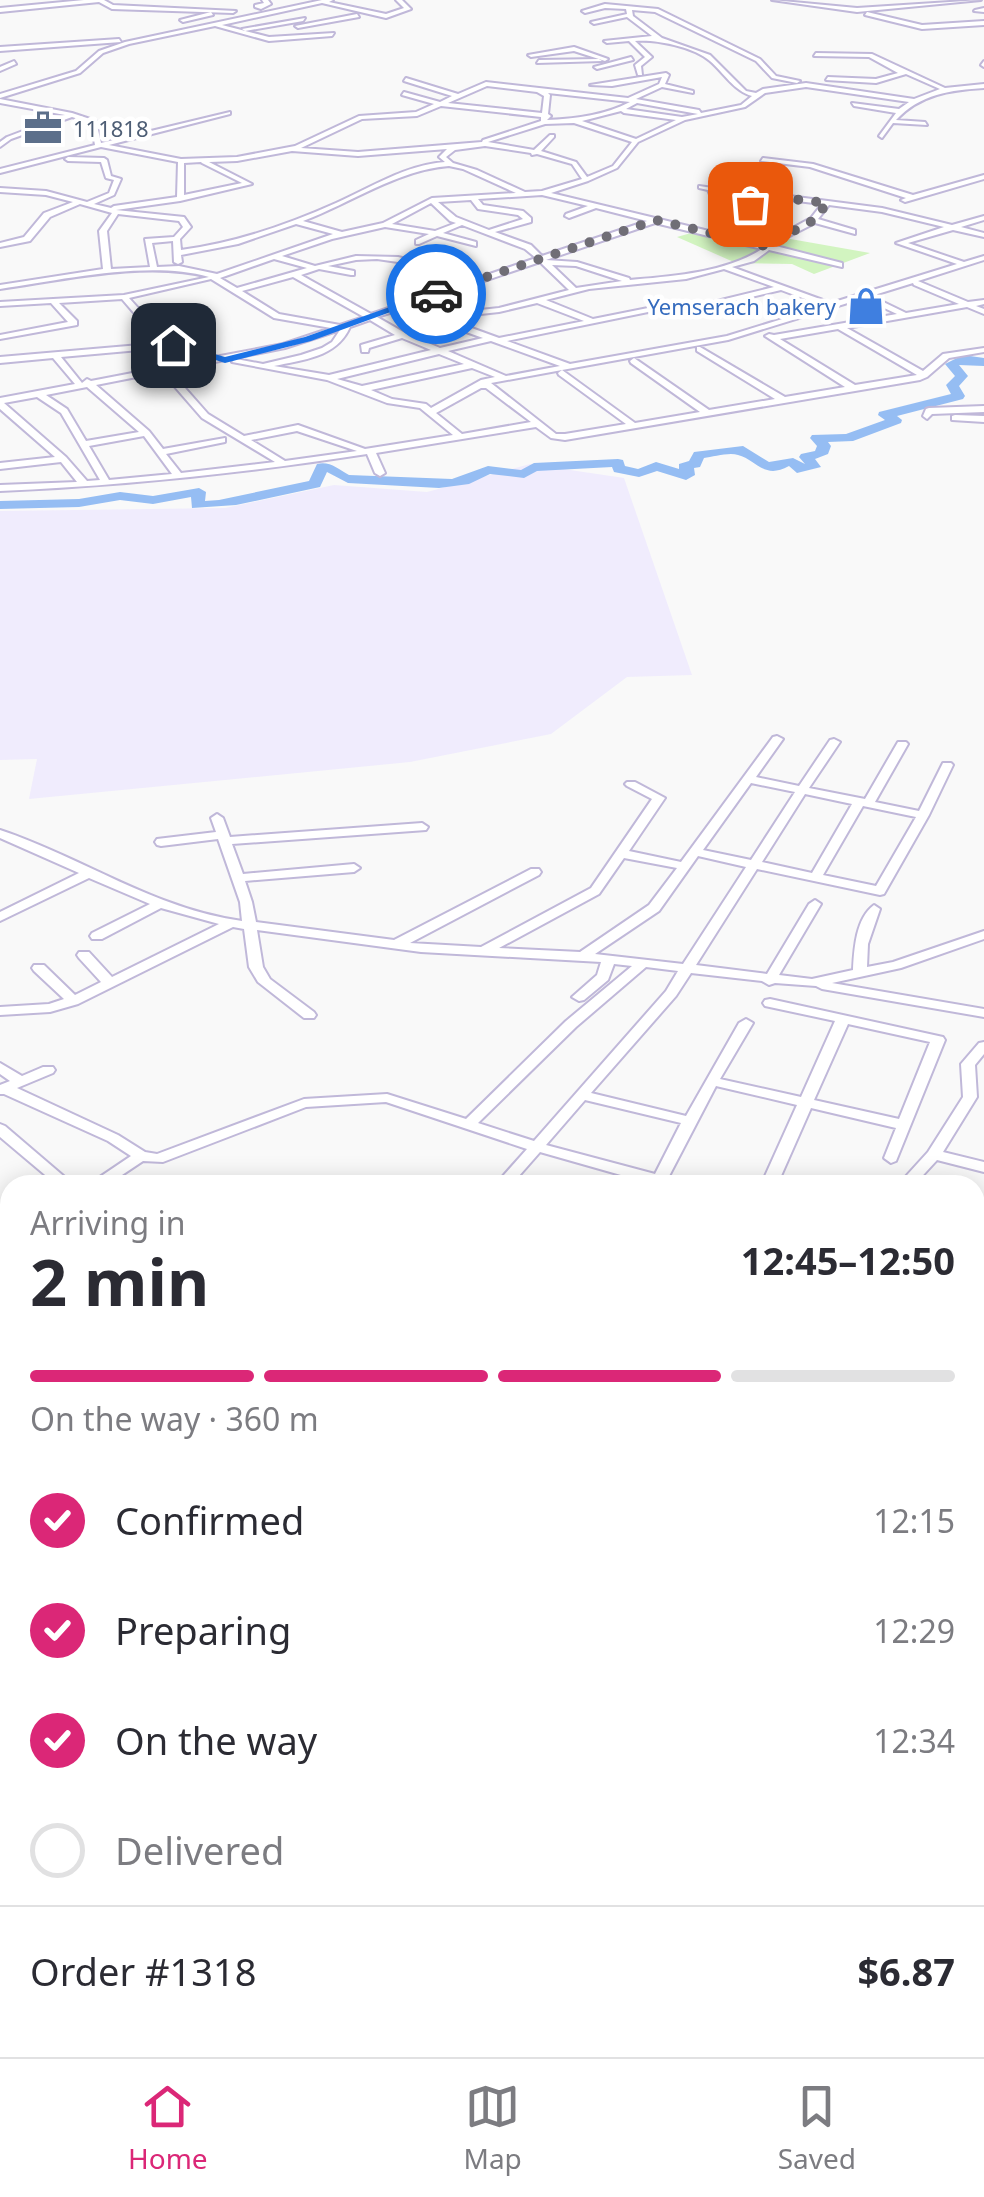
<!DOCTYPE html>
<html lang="en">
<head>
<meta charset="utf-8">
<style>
  body { margin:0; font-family:"Noto Sans",sans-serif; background:#f2f2f3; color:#2b2b33; height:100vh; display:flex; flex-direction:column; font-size:38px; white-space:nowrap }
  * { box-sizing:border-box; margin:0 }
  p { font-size:32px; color:#7c7c81 }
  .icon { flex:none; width:55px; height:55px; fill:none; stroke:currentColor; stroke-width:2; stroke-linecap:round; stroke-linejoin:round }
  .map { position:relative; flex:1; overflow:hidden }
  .panel { position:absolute; left:0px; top:1175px; width:985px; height:882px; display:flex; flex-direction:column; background:#fff; border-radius:30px 30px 0 0; box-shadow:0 5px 25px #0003 }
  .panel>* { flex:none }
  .pin { position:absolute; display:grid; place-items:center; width:85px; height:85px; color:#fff; margin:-42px; border-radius:20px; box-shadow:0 5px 15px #0006 }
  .courier { position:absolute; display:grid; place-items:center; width:100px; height:100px; margin:-50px; border:8px solid #1a73e8; border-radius:50%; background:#fff; color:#222; box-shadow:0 2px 12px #0007 }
  .summary em { font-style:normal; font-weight:700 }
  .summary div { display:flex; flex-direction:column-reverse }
  .summary { display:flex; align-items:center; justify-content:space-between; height:170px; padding:0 30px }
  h1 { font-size:65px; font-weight:700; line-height:75px }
  .bar { display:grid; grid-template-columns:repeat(4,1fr); gap:15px 10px; align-content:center; height:120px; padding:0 30px }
  .bar i { height:12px; border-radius:8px; background:#e1e1e2 }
  .bar .active { background:#db2777 }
  .bar p { grid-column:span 4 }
  .line { display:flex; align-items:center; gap:25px; padding:0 30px; border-top:2px solid #e1e1e2 }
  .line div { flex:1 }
  ol { padding:0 30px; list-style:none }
  li { display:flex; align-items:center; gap:30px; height:110px }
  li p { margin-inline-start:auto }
  li .icon { padding:10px; border-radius:50%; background:#db2777; color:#fff; stroke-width:4 }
  li:last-child { color:#7c7c81 }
  li i { width:55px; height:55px; border:5px solid #e1e1e2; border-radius:50% }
  .menu { display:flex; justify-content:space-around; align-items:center; height:140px; border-top:2px solid #e1e1e2; background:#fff; font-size:28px; color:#7c7c81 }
  .menu a { display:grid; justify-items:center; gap:5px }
  .menu .active { color:#db2777 }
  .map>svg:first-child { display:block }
</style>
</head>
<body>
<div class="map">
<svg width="984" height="2057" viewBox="0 0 984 2057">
  <rect width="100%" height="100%" fill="#f9f9f9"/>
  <!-- built -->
  <path fill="#f0ecfd" d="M530 464 624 478 692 675 627 677 551 734 410 762 29 799 37 759 0 760V511L225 508 334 485 427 492Z"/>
  <!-- green -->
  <path fill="#d2f4c0" d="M698 231 764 241 779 237 870 253 814 274 792 264 736 263 677 237Z"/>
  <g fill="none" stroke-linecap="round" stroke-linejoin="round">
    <!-- river -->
    <path fill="#95bdf3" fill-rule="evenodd" d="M963 355 984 358V366L959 365 968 376 959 386 965 396 963 399 897 416 902 420 901 423 853 441 828 442 831 446 828 454 815 459 821 467 797 473 789 466C764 480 757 460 738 455 729 452 713 457 704 458L700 467 694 468 695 475 686 480 657 471 639 477 614 472 612 467 537 471 524 478 490 474 469 484 439 488 348 483 327 472 320 487 236 505 192 508 191 497 153 504 120 500 79 507 0 509V501L79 499 120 492 153 496 199 488 206 492 205 501 219 500 309 481 317 464C330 461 338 469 349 475L452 479 488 466 521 470 534 463 618 459 623 460 625 466 638 469 656 462 679 469V464L689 461 694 452 743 446 769 462 793 458 805 464 799 457 801 454 815 451 817 446 810 438 812 435 846 434 885 420 878 415 879 412 951 394 946 385 955 376 945 364Z"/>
    <!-- minor casing -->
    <g stroke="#c0b8d9" stroke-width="4">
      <g id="minor">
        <path d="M84 0H104L113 5 236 11 233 13 112 9 99 2 0 12V8Z"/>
        <path d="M262 0H268L271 4 261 9 255 7V5L264 3Z"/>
        <path d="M322 0H333L329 2 386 14 404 8 396 0H402L411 9 386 18 322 3 222 25 269 37 334 33 332 36 269 41 215 26 129 44 103 53 80 73 0 98V94L76 71 99 51 125 42Z"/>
        <path d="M772 0 857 8 981 0 857 12Z"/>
        <path d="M605 4 658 9 760 59 776 76 800 81 797 83 772 78 756 61 655 12 632 10 633 16 662 38 710 55 746 91 756 93 763 89 806 83 914 99 940 89 906 74 876 83 826 80 828 77 876 79 898 73 869 57 814 56 816 53 872 54 945 88 984 84V88C951 90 920 94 896 120L925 122 927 125 893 123 882 138 879 136 896 113 854 106 852 103 899 109 909 102 806 87 765 93 745 107 685 120 638 142 617 168 588 181 551 193 763 244 811 218 822 204 789 200 750 205 711 197 708 190 699 188V186L713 188 716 194 750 201 789 196 882 208 952 225 984 216V220L961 227 984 233V237L953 230 908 243 964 262 984 256V260L918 281 968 302 984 300V304L976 306 984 309V314L967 307 847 328 923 371 943 354 984 348V352L949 358 927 377 920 380 565 440 551 438 536 427 376 453 385 473 380 476 375 473 367 454C245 473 123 486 0 491V485L77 482 61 462 0 469V463L55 457 0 409V398L75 384 53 358 0 363V357L163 343 159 342 122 299 59 303 77 321V325L0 339V335L68 322 51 303 0 306V302L124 295 209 277C148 260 63 280 0 289V285L103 269 99 231 112 213 80 204 50 217 30 241 0 247V243L24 237 44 213 73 202 46 195 0 192V188L46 191 87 202 109 193 114 180 106 178 101 162 68 161 65 159 68 157 104 158 107 160 111 176 121 179 114 195 94 204 111 208 114 206 177 197 178 162 101 147 0 173V169L95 145 91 123 72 117 11 139 0 147V142L7 137 65 115 0 103V99L72 113 96 121 101 143 230 112V114L109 145 181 159 237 157 295 146 359 116 416 112 434 104 402 95 404 92 440 102 452 96 404 81 406 78 458 94 486 82 628 98 659 84 662 77 612 86 590 85 666 73 669 75 665 84 693 91V93L662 87 636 99 699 110 701 113 741 105 752 96C734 91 724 73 710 61 694 47 656 39 635 41L652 57 641 66 642 75H638L635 65 645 57 629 41 607 43 604 41 652 36 627 17 594 24 591 22 627 14 626 9 605 8 585 13 582 11ZM487 86 537 92 544 96 542 113 448 103ZM548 93 630 102C605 115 575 119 547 120L551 116 548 114 550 95ZM637 103 698 114 682 117 626 109ZM441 106 541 117V121L483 140 482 142 358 152 301 148 362 119 417 116ZM621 111 624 113 676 120 636 139 582 121ZM574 123 632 142 613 166 587 177 576 162 541 151 554 137V135H550L534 150 488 142 545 124ZM485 146 531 153 532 155 537 154 572 164 582 179 542 191 525 192 477 170 453 163 446 157 455 150ZM447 149 439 157 445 162C405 165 372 187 336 203 287 225 235 243 181 250L180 239 191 227 184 217 116 210 180 201 252 184 209 162 237 161 292 151 358 156ZM201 162 202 163 242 183 184 195V163ZM449 166 463 169 516 193 432 198 383 223 342 232 303 221C351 203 397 170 449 166ZM542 195 588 206 566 214 565 216 569 218 596 208 647 221 542 256 531 245 495 232 531 222V218L523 211 483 205 478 199ZM471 200 478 209 518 215 523 219 489 230 456 217 438 202ZM431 203 450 221 456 223 435 231 392 224ZM829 205 882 212 944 227 896 243 957 264 831 303 732 267 754 261 769 250 842 267V263L772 245 815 223 855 234V230L818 219ZM118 214 179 221 183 227 174 237 145 239 150 267 111 269 107 231ZM655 223 762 249C725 273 672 276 630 280L629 278 577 262 546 260ZM296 224 333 234 217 274 179 266 157 267 152 243 173 241 174 262 178 264 182 262 181 255 238 244ZM462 225 525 249 536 258 481 277 398 257 356 256 315 266 282 256 332 239 385 227 429 234 416 240V244H419L437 236 476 246V242L443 233ZM274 259 307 268 237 288 220 278ZM377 259 419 265 474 279 371 314 301 275 319 269 351 275H354V271L328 266 356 260ZM540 262 569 290 499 308 433 315 410 306ZM552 265 576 266 622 281 576 288ZM724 269 774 287 684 309 648 308 593 319 546 300 589 289 686 279ZM293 277 364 317 340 325 279 314 242 291ZM211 279 274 318 331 328 283 344 215 357 165 338 129 298ZM913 283 914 285 959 304 906 313 871 296ZM781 290 824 306 727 336 570 364 507 341 648 312 684 313ZM867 297V300L897 314 774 335 769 334 765 336 845 387 785 397 700 347H697V351L775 399 709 410 634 358 630 361 631 363 700 412 635 423 562 370 728 340ZM537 303 584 321 499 338 444 318 499 312ZM402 309 483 338 440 348 405 333 377 317ZM370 320 395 335 361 345 362 352H368L369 348 402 338 431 350 329 375 274 366C303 360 337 357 350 327ZM838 329 917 375 855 385 780 339ZM340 330 332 342 322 348 301 355 263 364 236 359 232 362 327 380 387 403 420 408 453 435 365 449 298 425 244 436 208 414 170 371 285 348ZM491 341 560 366 506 376 448 351ZM173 347 205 359 91 381 87 379 82 383 61 357ZM439 354 464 364 362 386 337 379ZM472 368 495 377 481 380 431 408 426 404 392 399 371 390ZM562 370 558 373 559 375 626 424 565 434H556L491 383ZM162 372 202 418 275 462 181 473 166 454 225 442V438L163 449 149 431 96 385ZM87 387 139 432 86 441 67 409 46 395ZM481 388H486L531 422 462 434 436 413ZM37 397 61 413 100 480 87 481 66 457 4 403ZM297 431 357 451 285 461 251 440ZM144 436 172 474 109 480 89 446Z"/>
        <path d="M984 8V12L974 11 975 10Z"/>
        <path d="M211 12 213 15 183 22 180 20Z"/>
        <path d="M867 12 922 25 984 21V25L922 29 865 15Z"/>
        <path d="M357 14 359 17 298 28 295 26Z"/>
        <path d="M305 18 303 21 245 31 242 29Z"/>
        <path d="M119 39 121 42 0 51V47Z"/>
        <path d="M574 47 608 59 605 61 574 51 531 57 528 55Z"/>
        <path d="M631 57 633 60 597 69 594 67Z"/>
        <path d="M539 60 599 59 602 61 537 63Z"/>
        <path d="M14 61 16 64 0 71V67Z"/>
        <path d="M984 61V67L981 65Z"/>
        <path d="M763 158 813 164 913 195 984 175V179L905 202 901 200 906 198 810 167 761 161Z"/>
        <path d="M984 406V412L932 414 927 419 923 416 926 409 929 408Z"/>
        <path d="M955 415 984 416V422L952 420V416Z"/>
        <path d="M777 736 783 739 756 777 799 786 830 740 834 739 840 742 809 788 865 799 898 742H906L908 744 875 802 919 811 943 763H951L953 765 929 815 884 894 880 895 757 869 696 965 767 974 809 904 815 900 821 904 779 975 812 979 853 970C854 949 856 918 874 905L880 909 868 944 867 967 893 962 984 931V939L901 968 832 983 984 1009V1017L822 989 816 986 775 983 769 985 762 981 691 973 676 996 591 1093 686 1116 739 1023 746 1019 753 1023 720 1079 801 1097 835 1021 765 1006 763 1003 765 1000 770 999 943 1037 945 1040 896 1161 891 1163 884 1158 896 1128 811 1108 777 1185H761L797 1105 716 1086 668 1178 683 1182 686 1185H656L540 1152 511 1185H495L527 1149 386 1102 306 1107 163 1162 143 1161 107 1185H88L131 1156 108 1141 4 1094H0V1085L10 1081 0 1074V1063L22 1076 43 1067H53L55 1070 53 1073 17 1088 118 1135 145 1152 157 1154 304 1099 387 1094 466 1119 566 1021 632 966 614 964 608 980 584 1000 579 1001 572 997 597 975 601 962 421 952 257 930 263 967 270 979 314 1012 316 1015 314 1018H304L258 982 249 967 244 929 233 927 78 1004 50 1012 0 1015V1007L49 1004 64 999 34 971 32 968 34 965H44L75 995 101 982 79 958 77 955 79 952H89L112 977 219 924 161 908 102 939H92L90 936 92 933 150 904 89 878 0 921V912L79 873 0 838V830C82 857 154 909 242 921L240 902 218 839 161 846 157 845 155 842 157 839 216 832 211 818 217 814 223 818 230 837 422 823 428 827 426 830 232 844 243 874 354 864 360 868 354 872 245 881 252 902 256 922 394 940 531 869H539L541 872 539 875 410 943 481 947 591 888 652 799 627 786 625 784 627 782H635L665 798 629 851 681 862 773 737ZM751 783 795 792 751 860 703 850ZM805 794 852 804 812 873 762 862ZM863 806 916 817 876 886 823 875ZM698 856 746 867 683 964 595 954 659 911ZM624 858 677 868 649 905 580 952 499 948 599 894ZM646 967 678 971 666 991 534 1141 478 1123 576 1027ZM848 1024 930 1042 899 1119 814 1100ZM585 1100 681 1123 655 1174 546 1145Z"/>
        <path d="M984 1042V1054L975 1065 977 1097 943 1152 984 1162V1172L937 1160 914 1185H898L928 1152 963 1097 961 1064 979 1043Z"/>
        <path d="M0 1124 5 1126 74 1185H57L0 1137Z"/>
        <path d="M0 1235 10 1239V1251L0 1247Z"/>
        <path d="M975 1286 984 1287V1297L975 1296Z"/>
        <path d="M10 1378V1391L0 1395V1382Z"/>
        <path d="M975 1420 984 1423V1436L975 1433Z"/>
        <path d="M975 1612 982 1614 984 1619V1674L977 1671 975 1667Z"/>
        <rect x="975" y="1755" width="9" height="16"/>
        <path d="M0 1796 10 1798V1816L0 1814Z"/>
        <path d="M0 1952 10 1958V1984L0 1978Z"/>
        <path d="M975 1993 984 1994V2014L975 2013Z"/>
        <path d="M49 2048H72L77 2057H53Z"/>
        <path d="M231 2048H256L261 2057H236Z"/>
        <path d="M388 2048H410L407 2057H385Z"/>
        <path d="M744 2048H769L764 2057H739Z"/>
        <path d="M927 2048H949L950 2054 949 2048H971L972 2057H928Z"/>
      </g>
    </g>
    <!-- highway casing -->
    <g stroke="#b27271" stroke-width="4">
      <g id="highway">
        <rect x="975" y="1607" width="9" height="22"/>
        <rect x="0" y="1629" width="10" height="22"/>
      </g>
    </g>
    <!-- minor -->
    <use href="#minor" fill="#fff" fill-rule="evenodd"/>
    <!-- highway -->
    <use href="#highway" fill="#fd9c95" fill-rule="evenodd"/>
  </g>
  <!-- route -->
  <path fill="#1a73e8" d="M432 292 440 294 311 341 225 363 168 345 173 342 225 357 305 337Z"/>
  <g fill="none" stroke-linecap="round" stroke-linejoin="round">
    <!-- done -->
    <path stroke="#706e76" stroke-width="10" stroke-dasharray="0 18" d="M436 294 656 220 765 246 814 220 827 203 784 198 750 204"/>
  </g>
  <!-- icons -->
  <defs>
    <g id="office-bare" transform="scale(3)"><path d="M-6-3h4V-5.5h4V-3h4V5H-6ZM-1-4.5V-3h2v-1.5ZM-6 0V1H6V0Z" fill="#5c6f8a" stroke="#fff" stroke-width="2.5" paint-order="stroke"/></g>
    <g id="shop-bare" transform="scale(3)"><path d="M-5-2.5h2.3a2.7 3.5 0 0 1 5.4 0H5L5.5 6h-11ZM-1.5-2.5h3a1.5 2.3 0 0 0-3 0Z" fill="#3f7fe0" stroke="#fff" stroke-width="2.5" paint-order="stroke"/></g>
  </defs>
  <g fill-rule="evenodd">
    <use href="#office-bare" x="43" y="128"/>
    <use href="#shop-bare" x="866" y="306"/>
  </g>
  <g text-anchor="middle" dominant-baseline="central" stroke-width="9" stroke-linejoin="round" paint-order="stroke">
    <!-- far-service labels -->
    <g font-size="22" fill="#4e5e75" stroke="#fff" text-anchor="start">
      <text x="73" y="128">111818</text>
    </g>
    <!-- far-shop labels -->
    <g font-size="22" fill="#366cbe" stroke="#fff" text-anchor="end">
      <text x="836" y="306">Yemserach bakery</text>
    </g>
  </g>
</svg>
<div class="pin" style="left:750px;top:204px;background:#ea580c"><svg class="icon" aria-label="bag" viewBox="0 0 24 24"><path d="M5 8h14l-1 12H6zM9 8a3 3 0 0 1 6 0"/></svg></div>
<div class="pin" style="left:173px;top:345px;background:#1f2937"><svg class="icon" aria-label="home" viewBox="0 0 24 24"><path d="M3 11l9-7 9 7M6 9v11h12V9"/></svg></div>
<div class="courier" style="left:436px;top:294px"><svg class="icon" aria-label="car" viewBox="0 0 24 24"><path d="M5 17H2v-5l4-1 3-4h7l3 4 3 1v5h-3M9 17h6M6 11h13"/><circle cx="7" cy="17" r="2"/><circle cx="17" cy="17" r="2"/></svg></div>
<section class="panel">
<div class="summary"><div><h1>2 min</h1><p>Arriving in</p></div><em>12:45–12:50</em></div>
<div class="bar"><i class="active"></i><i class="active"></i><i class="active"></i><i></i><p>On the way · 360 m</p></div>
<ol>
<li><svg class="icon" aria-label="check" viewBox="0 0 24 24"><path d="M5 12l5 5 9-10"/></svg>Confirmed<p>12:15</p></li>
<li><svg class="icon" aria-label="check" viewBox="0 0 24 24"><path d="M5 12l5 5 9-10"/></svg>Preparing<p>12:29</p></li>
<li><svg class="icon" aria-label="check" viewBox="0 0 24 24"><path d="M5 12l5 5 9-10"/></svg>On the way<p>12:34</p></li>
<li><i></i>Delivered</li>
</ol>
<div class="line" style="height:130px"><div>Order #1318</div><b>$6.87</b></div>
</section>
</div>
<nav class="menu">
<a class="active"><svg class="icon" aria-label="home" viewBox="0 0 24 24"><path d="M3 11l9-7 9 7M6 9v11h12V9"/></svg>Home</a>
<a><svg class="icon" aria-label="map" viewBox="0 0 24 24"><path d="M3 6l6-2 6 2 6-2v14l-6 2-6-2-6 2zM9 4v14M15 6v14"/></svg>Map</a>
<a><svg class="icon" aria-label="saved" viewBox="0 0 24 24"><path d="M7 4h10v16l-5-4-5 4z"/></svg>Saved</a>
</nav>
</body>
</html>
